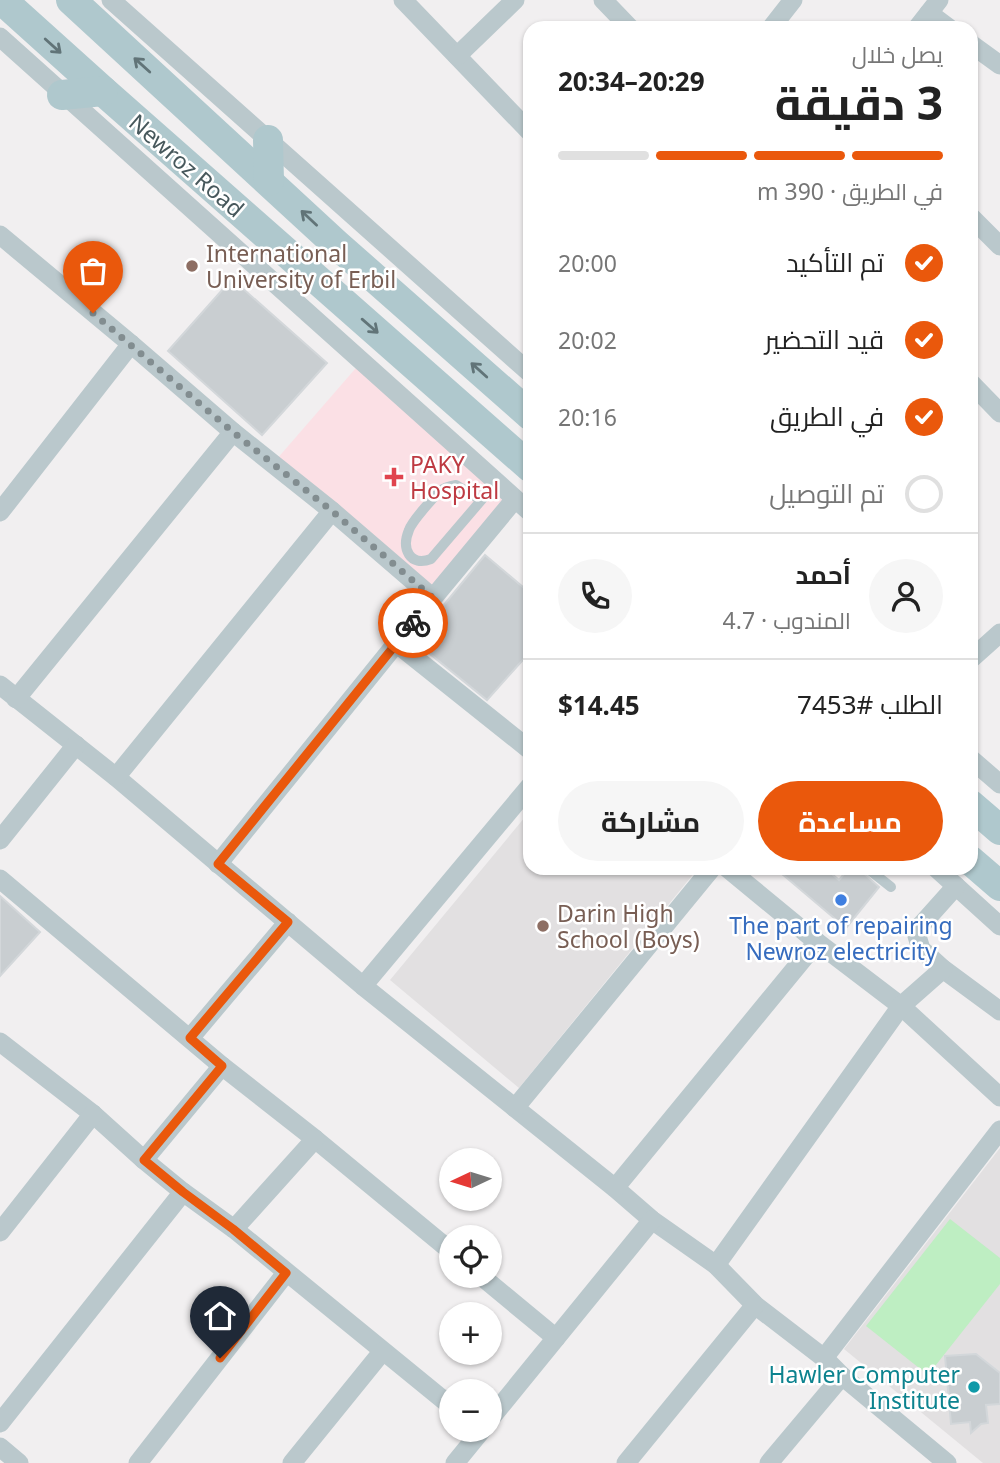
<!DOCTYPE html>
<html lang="ar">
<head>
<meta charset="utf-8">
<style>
  body { margin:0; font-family:"Noto Sans",Cairo,sans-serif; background:#f6f6f6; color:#222; direction:rtl; height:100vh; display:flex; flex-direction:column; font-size:26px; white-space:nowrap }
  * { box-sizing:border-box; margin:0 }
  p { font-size:23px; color:#767676 }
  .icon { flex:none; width:38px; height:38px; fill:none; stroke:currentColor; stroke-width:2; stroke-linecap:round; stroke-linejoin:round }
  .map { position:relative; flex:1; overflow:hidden; direction:ltr }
  .sheet { position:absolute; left:523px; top:21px; width:455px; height:854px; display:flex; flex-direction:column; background:#fff; border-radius:21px; box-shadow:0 2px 5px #0004; direction:rtl }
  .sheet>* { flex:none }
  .needle { width:46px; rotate:266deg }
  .controls { position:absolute; left:439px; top:1148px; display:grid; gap:14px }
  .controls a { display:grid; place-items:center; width:63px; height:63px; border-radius:50%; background:#fff; box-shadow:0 2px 5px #0004; font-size:35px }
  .pin { position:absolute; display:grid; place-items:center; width:60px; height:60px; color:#fff; margin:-72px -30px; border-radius:50% 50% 50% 0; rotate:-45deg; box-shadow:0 0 7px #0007 }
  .pin .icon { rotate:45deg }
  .courier { position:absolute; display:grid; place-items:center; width:70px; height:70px; margin:-35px; border:5px solid #ea580c; border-radius:50%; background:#fff; color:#222; box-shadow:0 2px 9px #0007 }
  .overview em { font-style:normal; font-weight:700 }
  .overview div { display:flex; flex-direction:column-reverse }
  .overview { display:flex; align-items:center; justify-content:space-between; height:119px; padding:0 35px }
  h1 { font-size:46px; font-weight:700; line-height:52px }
  .bar { display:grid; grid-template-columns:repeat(4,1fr); gap:10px 7px; align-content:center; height:84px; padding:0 35px }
  .bar i { height:9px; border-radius:5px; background:#e0e0e0 }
  .bar .active { background:#ea580c }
  .bar p { grid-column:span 4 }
  .line { display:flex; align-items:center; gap:18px; padding:0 35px; border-top:2px solid #e0e0e0 }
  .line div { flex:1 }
  .round { display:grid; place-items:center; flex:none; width:74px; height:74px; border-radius:37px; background:#f6f6f6 }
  ol { padding:0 35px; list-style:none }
  li { display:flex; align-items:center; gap:21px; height:77px }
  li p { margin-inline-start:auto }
  li .icon { padding:7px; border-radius:50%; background:#ea580c; color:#fff; stroke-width:4 }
  li:last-child { color:#767676 }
  li i { width:38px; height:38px; border:4px solid #e0e0e0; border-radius:50% }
  .button { display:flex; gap:14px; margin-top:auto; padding:14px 35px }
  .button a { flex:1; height:80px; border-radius:42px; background:#ea580c; color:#fff; font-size:28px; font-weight:700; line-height:80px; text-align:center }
  .button a+a { background:#f6f6f6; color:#222 }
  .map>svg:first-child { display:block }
</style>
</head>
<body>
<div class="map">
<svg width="1000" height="1463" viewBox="0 0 1000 1463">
  <rect width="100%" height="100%" fill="#f1eff0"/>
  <!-- education -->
  <g fill="#e2e0e1">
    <path d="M530 811V868H691L695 872 519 1088 390 980Z"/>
    <path d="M1000 1148V1463H983L844 1349Z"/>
  </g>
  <!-- medical -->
  <path fill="#fbe0e5" d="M362 361 511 494 431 588 276 460Z"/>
  <!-- green -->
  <path fill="#beeec2" d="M950 1219 1000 1258V1284L928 1375 866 1326Z"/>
  <!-- building -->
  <g fill="#c9ced1" stroke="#d3d7da" stroke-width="2">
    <path d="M232 279 327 363 262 435 168 351Z"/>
    <path d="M485 555 530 593V652L487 700 414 641Z"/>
    <path d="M775 868H825L839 880 849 868H858L879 887 846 928Z"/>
    <path d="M0 896 40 932 0 976Z"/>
    <path d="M976 1354 1000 1373V1404L986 1405 988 1423 981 1424 971 1433 970 1422 951 1424 945 1356Z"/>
  </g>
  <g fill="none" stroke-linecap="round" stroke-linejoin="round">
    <!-- service -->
    <g stroke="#bac8cc" stroke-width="10">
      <path d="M481 500 456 485C450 486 445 487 440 491 433 498 412 521 409 530 401 549 410 567 431 559L496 483"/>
      <path d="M867 868 891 887"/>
    </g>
    <!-- minor -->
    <g stroke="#bac8cc" stroke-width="19">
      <path d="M111 0 530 373"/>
      <path d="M403 0 530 132"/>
      <path d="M603 0 630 28"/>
      <path d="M929 13 949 28"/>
      <path d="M771 28 793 0"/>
      <path d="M917 28 939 0"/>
      <path d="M0 37 530 512"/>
      <path d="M971 44 1000 65"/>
      <path d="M457 56 515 0"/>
      <path d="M971 217 1000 246"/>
      <path d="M0 235 131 344 233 432 332 511 433 598"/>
      <path d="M971 383 1000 413"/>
      <path d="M0 512 131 344"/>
      <path d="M396 643 530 750"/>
      <path d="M971 659 1000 633"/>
      <path d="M0 685 116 777 363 986 615 1188 652 1220 716 1265 755 1305 824 1358 842 1376 947 1463"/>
      <path d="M16 699 233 432"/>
      <path d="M971 759 1000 784"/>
      <path d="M116 777 332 511"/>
      <path d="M0 840 76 745"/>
      <path d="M218 864 433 598 515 499"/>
      <path d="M727 868 817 942 901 1006 1000 1097"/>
      <path d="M936 868 1000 926"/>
      <path d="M0 879 222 1066 315 1139 452 1252"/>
      <path d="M956 886 922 924 917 936 921 949 943 969 1000 1011"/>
      <path d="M363 986 530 786"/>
      <path d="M190 1038 288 922"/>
      <path d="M0 1042 93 1114 144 1160 183 1192 234 1229 452 1407"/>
      <path d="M515 1108 712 868"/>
      <path d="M144 1160 222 1066"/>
      <path d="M615 1188 817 942"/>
      <path d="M234 1229 315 1139"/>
      <path d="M0 1232 93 1114"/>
      <path d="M716 1265 901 1006 943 969"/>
      <path d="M481 1276 556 1338"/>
      <path d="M824 1358 1000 1130"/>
      <path d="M490 1419 652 1220"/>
      <path d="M0 1423 183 1192"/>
      <path d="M0 1447 19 1463"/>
      <path d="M138 1463 286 1273"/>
      <path d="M292 1463 382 1352"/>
      <path d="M455 1463 482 1430"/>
      <path d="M626 1463 755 1305"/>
      <path d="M769 1463 842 1376"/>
    </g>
    <!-- primary -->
    <g stroke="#afc8cd" stroke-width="30">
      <path d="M2 0 103 91 530 467"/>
      <path d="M71 0 336 244 530 415"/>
      <path d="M62 95 103 91"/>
      <path d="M268 140 269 181"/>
      <path d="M971 805 1000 830"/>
      <path d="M971 861 1000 886"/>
    </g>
  </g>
  <!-- one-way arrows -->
  <defs><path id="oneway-shaft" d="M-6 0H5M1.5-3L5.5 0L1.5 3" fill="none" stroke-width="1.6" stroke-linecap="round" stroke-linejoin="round" transform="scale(1.75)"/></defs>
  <g stroke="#617478">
    <use href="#oneway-shaft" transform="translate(53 46) rotate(42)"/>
    <use href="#oneway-shaft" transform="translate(142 65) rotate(-138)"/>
    <use href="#oneway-shaft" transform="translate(309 218) rotate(-137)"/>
    <use href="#oneway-shaft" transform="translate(370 326) rotate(41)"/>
    <use href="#oneway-shaft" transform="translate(479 370) rotate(-138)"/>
  </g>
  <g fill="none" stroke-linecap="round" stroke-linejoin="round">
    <!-- done -->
    <path stroke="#828d90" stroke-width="7" stroke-dasharray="0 12.6" d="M93 313 233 432 332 511 433 598 413 623"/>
    <!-- route -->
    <path stroke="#ea580c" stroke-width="9" d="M220 1358 286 1273 233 1229 183 1192 144 1160 222 1066 190 1038 288 922 218 864 413 623"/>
  </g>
  <!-- markers -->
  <g fill="#8d6e63" stroke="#fff" stroke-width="2.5">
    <circle cx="192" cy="266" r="7"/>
    <circle cx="543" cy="926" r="7"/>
  </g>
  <path fill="#e0444e" stroke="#fff" stroke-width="2.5" d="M390.5 466.5h7v7h7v7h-7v7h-7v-7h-7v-7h7z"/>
  <circle fill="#3f7fe0" stroke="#fff" stroke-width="2.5" cx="841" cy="900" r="7"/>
  <circle fill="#0f9aa8" stroke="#fff" stroke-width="2.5" cx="974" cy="1387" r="7"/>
  <g text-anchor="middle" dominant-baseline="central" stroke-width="5" stroke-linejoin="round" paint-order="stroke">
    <!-- street labels -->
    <g font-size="23" fill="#47585c" stroke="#fff">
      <text transform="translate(187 165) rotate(41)">Newroz Road</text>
    </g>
    <!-- education labels -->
    <g font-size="23" fill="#785e54" stroke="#fff" text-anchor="start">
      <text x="206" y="253">International<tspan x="206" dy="26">University of Erbil</tspan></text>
      <text x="557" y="913">Darin High<tspan x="557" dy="26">School (Boys)</tspan></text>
    </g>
    <!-- health labels -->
    <g font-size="23" fill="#be3a42" stroke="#fff" text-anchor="start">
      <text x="410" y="464">PAKY<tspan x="410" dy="26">Hospital</tspan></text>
    </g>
    <!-- shop labels -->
    <g font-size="23" fill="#366cbe" stroke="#fff">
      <text x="841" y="925">The part of repairing<tspan x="841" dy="26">Newroz electricity</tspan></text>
    </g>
    <!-- culture labels -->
    <g font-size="23" fill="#0d838f" stroke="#fff" text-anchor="end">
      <text x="960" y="1374">Hawler Computer<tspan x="960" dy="26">Institute</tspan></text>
    </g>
  </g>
</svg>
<div class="controls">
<a><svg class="needle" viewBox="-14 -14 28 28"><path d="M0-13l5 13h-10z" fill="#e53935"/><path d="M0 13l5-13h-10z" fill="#767676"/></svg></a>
<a><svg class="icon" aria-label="locate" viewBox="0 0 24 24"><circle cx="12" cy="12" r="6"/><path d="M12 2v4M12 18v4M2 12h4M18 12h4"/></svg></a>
<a>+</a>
<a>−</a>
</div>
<div class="pin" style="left:93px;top:313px;background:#ea580c"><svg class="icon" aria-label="bag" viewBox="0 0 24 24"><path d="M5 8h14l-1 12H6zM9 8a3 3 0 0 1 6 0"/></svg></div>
<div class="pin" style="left:220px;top:1358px;background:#1f2937"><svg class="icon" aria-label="home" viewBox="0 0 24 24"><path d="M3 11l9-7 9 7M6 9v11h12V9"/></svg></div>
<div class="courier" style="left:413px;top:623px"><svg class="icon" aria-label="bike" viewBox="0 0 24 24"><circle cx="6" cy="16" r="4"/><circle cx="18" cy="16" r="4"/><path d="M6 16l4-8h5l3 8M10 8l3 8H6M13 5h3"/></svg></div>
<section class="sheet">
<div class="overview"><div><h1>3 دقيقة</h1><p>يصل خلال</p></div><em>20:29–20:34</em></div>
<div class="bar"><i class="active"></i><i class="active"></i><i class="active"></i><i></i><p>في الطريق · 390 m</p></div>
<ol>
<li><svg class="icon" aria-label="check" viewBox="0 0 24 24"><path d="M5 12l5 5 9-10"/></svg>تم التأكيد<p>20:00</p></li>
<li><svg class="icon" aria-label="check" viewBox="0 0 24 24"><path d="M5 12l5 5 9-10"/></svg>قيد التحضير<p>20:02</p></li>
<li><svg class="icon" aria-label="check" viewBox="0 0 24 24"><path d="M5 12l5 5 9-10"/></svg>في الطريق<p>20:16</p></li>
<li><i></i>تم التوصيل</li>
</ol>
<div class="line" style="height:126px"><a class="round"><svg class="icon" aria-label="person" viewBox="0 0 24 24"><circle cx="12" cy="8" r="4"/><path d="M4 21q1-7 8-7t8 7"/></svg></a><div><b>أحمد</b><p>المندوب · 4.7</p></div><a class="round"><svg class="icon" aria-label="phone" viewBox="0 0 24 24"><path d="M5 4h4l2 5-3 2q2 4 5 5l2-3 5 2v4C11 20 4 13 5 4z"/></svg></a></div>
<div class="line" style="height:91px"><div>الطلب #7453</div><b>$14.45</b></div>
<div class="button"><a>مساعدة</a><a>مشاركة</a></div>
</section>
</div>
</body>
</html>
